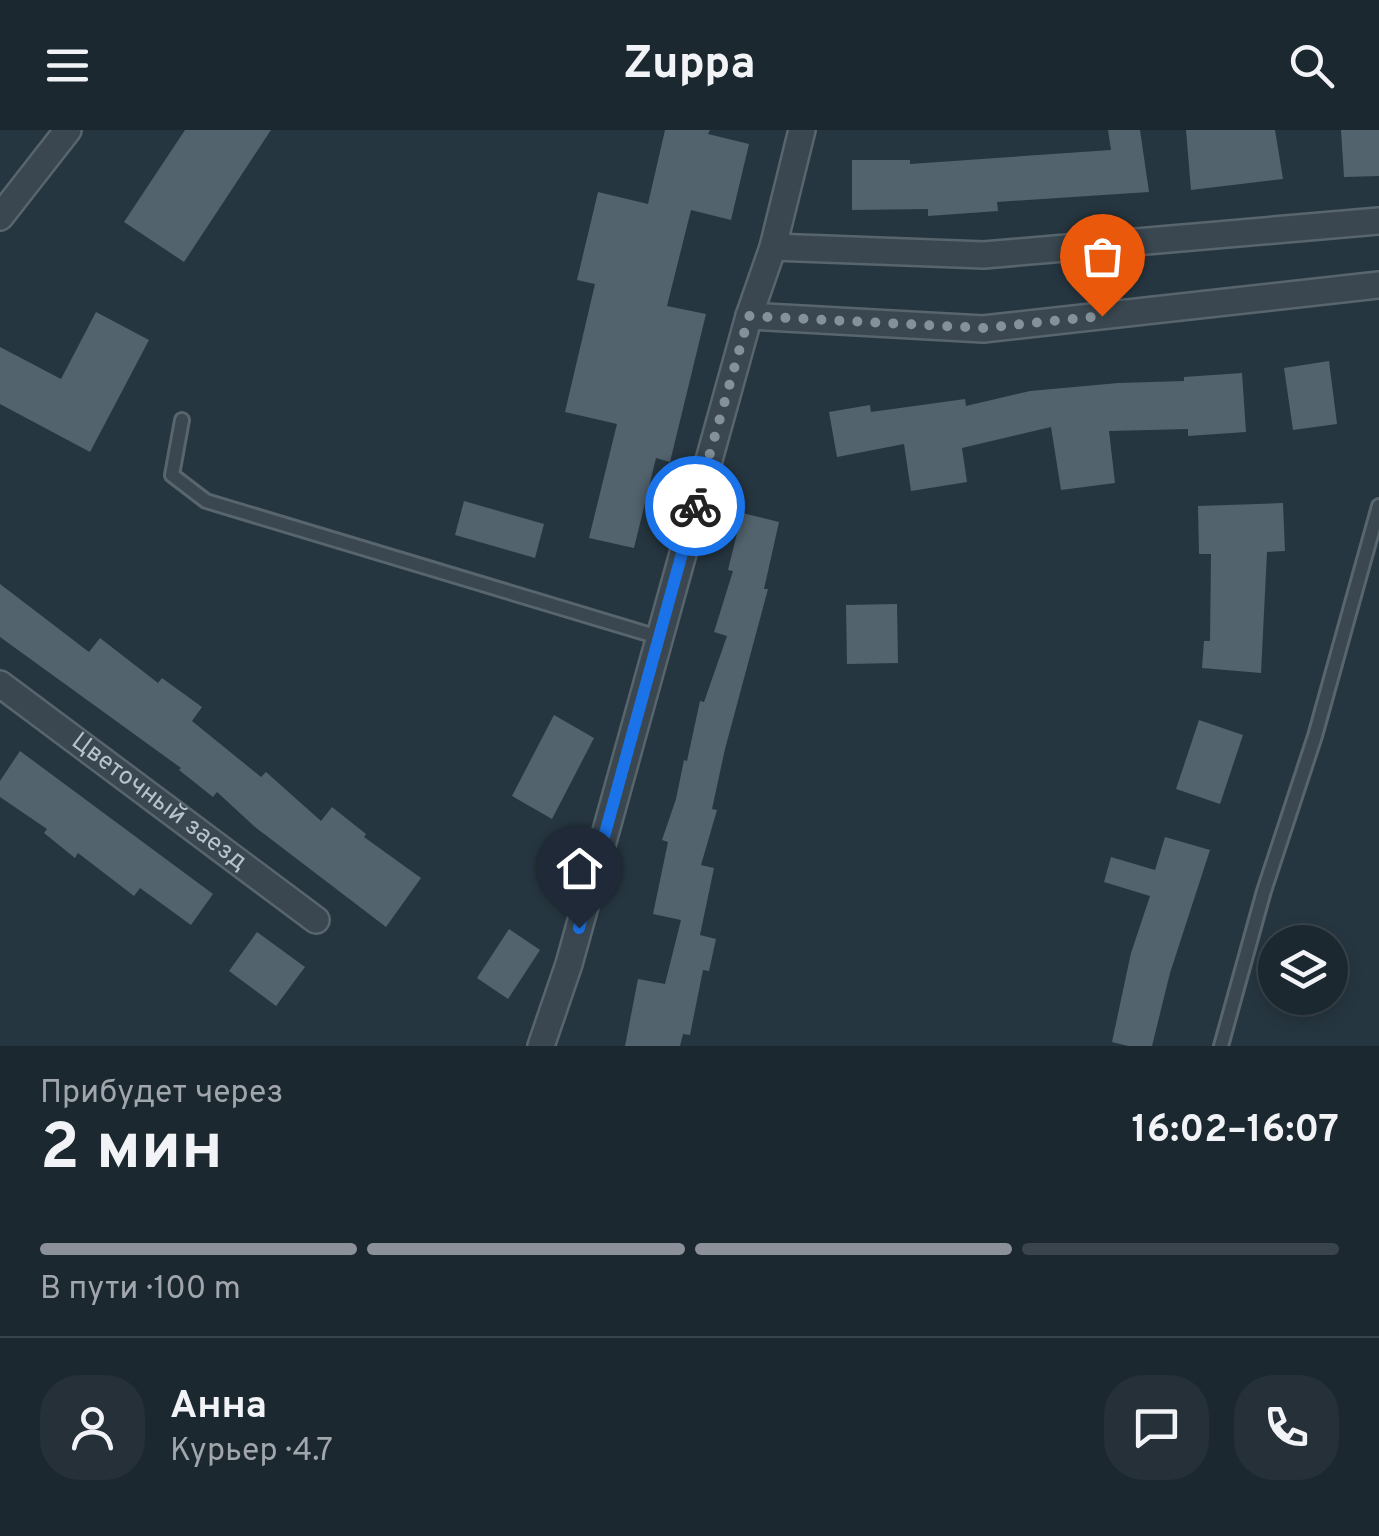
<!DOCTYPE html>
<html lang="ru">
<head>
<meta charset="utf-8">
<style>
  body { margin:0; font-family:Overpass,sans-serif; background:#253038; color:#f1f3f6; height:100vh; display:flex; flex-direction:column; font-size:38px; white-space:nowrap }
  * { box-sizing:border-box; margin:0 }
  p { font-size:32px; color:#a0a6ab }
  .icon { flex:none; width:55px; height:55px; fill:none; stroke:currentColor; stroke-width:2; stroke-linecap:round; stroke-linejoin:round }
  .map { position:relative; height:916px; overflow:hidden }
  .side { display:flex; flex-direction:column; background:#1c2830; flex:1 }
  .side>* { flex:none }
  .fabs { position:absolute; left:1258px; top:795px; display:grid; gap:20px }
  .fabs a { display:grid; place-items:center; width:90px; height:90px; border-radius:50%; background:#1c2830; box-shadow:0 5px 15px #0003,0 0 0 2px #3a444c; font-size:50px }
  .pin { position:absolute; display:grid; place-items:center; width:85px; height:85px; color:#fff; margin:-102px -42px; border-radius:50% 50% 50% 0; rotate:-45deg; box-shadow:0 0 10px #0007 }
  .pin .icon { rotate:45deg }
  .courier { position:absolute; display:grid; place-items:center; width:100px; height:100px; margin:-50px; border:8px solid #1a73e8; border-radius:50%; background:#fff; color:#222; box-shadow:0 2px 12px #0007 }
  .summary em { font-style:normal; font-weight:700 }
  .summary div { display:flex; flex-direction:column-reverse }
  .summary { display:flex; align-items:center; justify-content:space-between; height:170px; padding:0 40px }
  h1 { font-size:65px; font-weight:700; line-height:75px }
  .bar { display:grid; grid-template-columns:repeat(4,1fr); gap:15px 10px; align-content:center; height:120px; padding:0 40px }
  .bar i { height:12px; border-radius:8px; background:#3a444c }
  .bar .current { background:#8c9099 }
  .bar p { grid-column:span 4 }
  .line { display:flex; align-items:center; gap:25px; padding:0 40px; border-top:2px solid #3a444c }
  .line div { flex:1 }
  .round { display:grid; place-items:center; flex:none; width:105px; height:105px; border-radius:40px; background:#253038 }
  header { display:flex; justify-content:space-between; align-items:center; height:130px; padding:0 40px; background:#1c2830; font-size:45px; font-weight:700 }
  .map>svg:first-child { display:block }
</style>
</head>
<body>
<header><svg class="icon" aria-label="menu" viewBox="0 0 24 24"><path d="M4 6h16M4 12h16M4 18h16"/></svg>Zuppa<svg class="icon" aria-label="search" viewBox="0 0 24 24"><circle cx="10" cy="10" r="6"/><path d="M15 15l6 6"/></svg></header>
<div class="map">
<svg width="1379" height="916" viewBox="0 0 1379 916">
  <rect width="100%" height="100%" fill="#263640"/>
  <!-- building -->
  <g fill="#52636d">
    <path d="M185 0H271L184 132 124 92Z"/>
    <path d="M665 0H710L708 4 749 14 731 90 691 80 667 176 706 184 670 332 656 328 634 418 589 408 617 294 565 282 595 154 577 150 598 62 648 74Z"/>
    <path d="M1108 0H1140L1149 62 997 72 998 81 928 86V79L852 80V30H910V34L1111 20Z"/>
    <path d="M1186 0H1275L1283 49 1191 60Z"/>
    <path d="M1341 0H1379V46L1344 47Z"/>
    <path d="M96 182 149 210 90 322 0 274V217L61 249Z"/>
    <path d="M1329 231 1337 294 1293 300 1284 238Z"/>
    <path d="M1242 243 1246 302 1188 306V299L1109 301 1115 353 1061 360 1051 297 962 318 967 352 911 361 904 314 837 327 829 282 870 275 871 282 965 269 966 276 1030 261 1118 253 1184 251V247Z"/>
    <path d="M464 371 544 394 535 428 455 405Z"/>
    <path d="M1283 373 1285 421 1267 422 1261 543 1202 538 1204 511H1210L1211 424H1199L1198 376Z"/>
    <path d="M742 383 779 392 764 459H768L725 619 712 679 717 680 701 735 714 738 700 805 716 809 709 841 703 840 690 905 683 904 680 916H625L638 849 665 854 681 790 653 784 668 712 662 710 676 669 684 630 687 631 700 571 704 572 727 506 714 502 733 441 728 440Z"/>
    <path d="M0 454 89 522 100 508 158 553 162 548 202 577 192 591 261 647 266 642 321 691 332 677 366 704 364 707 421 748 386 797 255 697 217 662 213 667 179 640 181 638 0 507Z"/>
    <path d="M897 474 898 533 847 534 846 475Z"/>
    <path d="M554 585 594 608 552 689 512 666Z"/>
    <path d="M1199 590 1243 605 1220 674 1176 659Z"/>
    <path d="M20 621 213 764 191 795 140 758 134 766 78 723 75 728 44 703 47 699 0 667V651Z"/>
    <path d="M1165 707 1210 720 1170 843 1152 916H1128L1112 912 1131 823 1150 766 1104 752 1111 727 1155 740Z"/>
    <path d="M509 799 540 820 508 869 477 848Z"/>
    <path d="M257 802 305 837 276 876 229 841Z"/>
  </g>
  <g fill="none" stroke-linecap="round" stroke-linejoin="round">
    <!-- service casing -->
    <g stroke="#58656d" stroke-width="18">
      <g id="service">
        <path d="M182 290 172 345 206 371 658 507"/>
        <path d="M1221 916 1264 761 1315 606 1379 376"/>
      </g>
    </g>
    <!-- minor casing -->
    <g stroke="#58656d" stroke-width="30">
      <g id="minor">
        <path d="M0 87 68 0"/>
        <path d="M773 117 984 125 1379 91"/>
        <path d="M749 186 983 199 1379 155"/>
        <path id="s1" d="M0 554 316 790"/>
        <path d="M541 916 569 834 749 186 773 117 802 0"/>
      </g>
    </g>
    <!-- service -->
    <use href="#service" stroke="#3a4750" stroke-width="12"/>
    <!-- minor -->
    <use href="#minor" stroke="#3a4750" stroke-width="25"/>
  </g>
  <g fill="none" stroke-linecap="round" stroke-linejoin="round">
    <!-- done -->
    <path stroke="#84919a" stroke-width="10" stroke-dasharray="0 18" d="M695 376 749 186 983 198 1102 186"/>
    <!-- route -->
    <path stroke="#1a73e8" stroke-width="12" d="M579 798 695 376"/>
  </g>
  <g text-anchor="middle" dominant-baseline="central" stroke-width="8" stroke-linejoin="round" paint-order="stroke">
    <!-- street labels -->
    <g font-size="25" fill="#b7c2ca" stroke="#1f2c35">
      <text stroke="none"><textPath href="#s1" startOffset="198">Цветочный заезд</textPath></text>
    </g>
  </g>
</svg>
<div class="fabs">
<a><svg class="icon" aria-label="layers" viewBox="0 0 24 24"><path d="M12 4l9 5-9 5-9-5zM3 14l9 5 9-5"/></svg></a>
</div>
<div class="pin" style="left:1102px;top:186px;background:#ea580c"><svg class="icon" aria-label="bag" viewBox="0 0 24 24"><path d="M5 8h14l-1 12H6zM9 8a3 3 0 0 1 6 0"/></svg></div>
<div class="pin" style="left:579px;top:798px;background:#1f2937"><svg class="icon" aria-label="home" viewBox="0 0 24 24"><path d="M3 11l9-7 9 7M6 9v11h12V9"/></svg></div>
<div class="courier" style="left:695px;top:376px"><svg class="icon" aria-label="bike" viewBox="0 0 24 24"><circle cx="6" cy="16" r="4"/><circle cx="18" cy="16" r="4"/><path d="M6 16l4-8h5l3 8M10 8l3 8H6M13 5h3"/></svg></div>
</div>
<section class="side">
<div class="summary"><div><h1>2 мин</h1><p>Прибудет через</p></div><em>16:02–16:07</em></div>
<div class="bar"><i class="current"></i><i class="current"></i><i class="current"></i><i></i><p>В пути · 100 m</p></div>
<div class="line" style="height:180px"><a class="round"><svg class="icon" aria-label="person" viewBox="0 0 24 24"><circle cx="12" cy="8" r="4"/><path d="M4 21q1-7 8-7t8 7"/></svg></a><div><b>Анна</b><p>Курьер · 4.7</p></div><a class="round"><svg class="icon" aria-label="chat" viewBox="0 0 24 24"><path d="M4 5h16v11H9l-5 4z"/></svg></a><a class="round"><svg class="icon" aria-label="phone" viewBox="0 0 24 24"><path d="M5 4h4l2 5-3 2q2 4 5 5l2-3 5 2v4C11 20 4 13 5 4z"/></svg></a></div>
</section>
</body>
</html>
